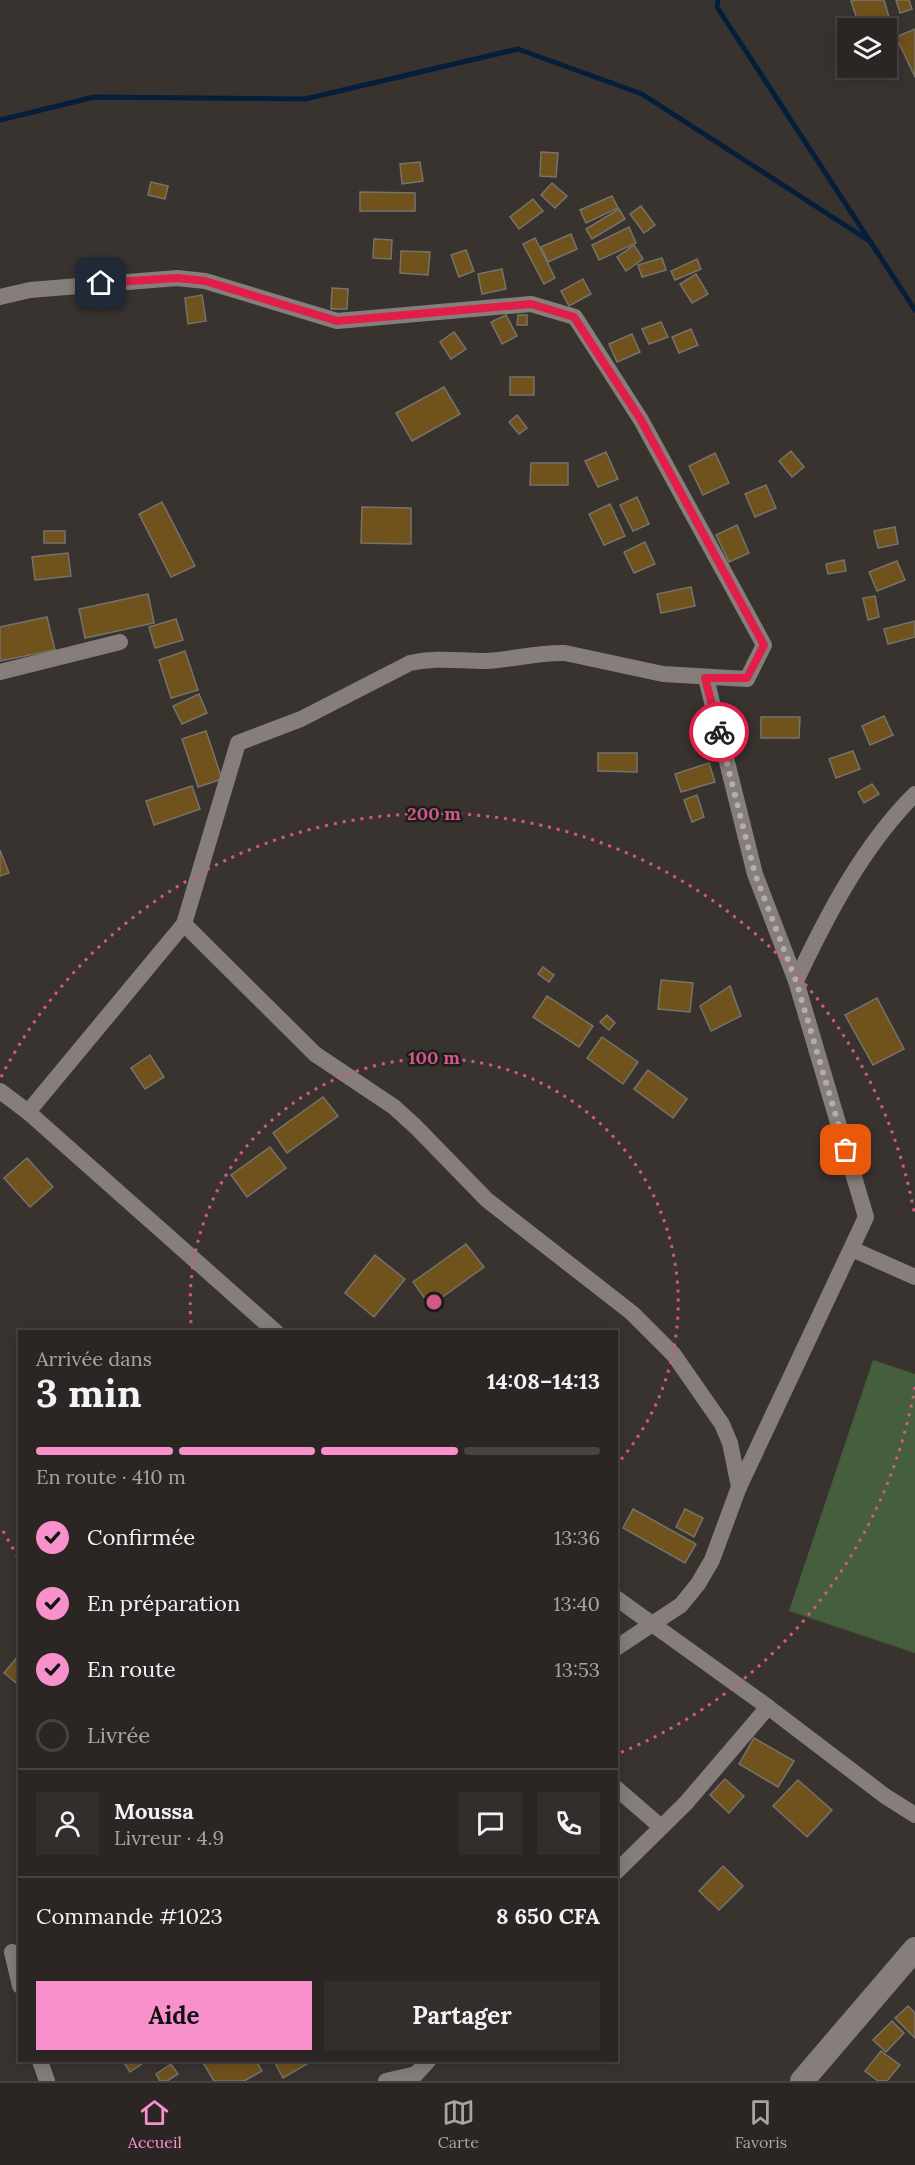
<!DOCTYPE html>
<html lang="fr">
<head>
<meta charset="utf-8">
<style>
  body { margin:0; font-family:Lora,serif; background:#332e2c; color:#f1f3f6; height:100vh; display:flex; flex-direction:column; font-size:22px; white-space:nowrap }
  * { box-sizing:border-box; margin:0 }
  p { font-size:20px; color:#a6a5a6 }
  .icon { flex:none; width:33px; height:33px; fill:none; stroke:currentColor; stroke-width:2; stroke-linecap:round; stroke-linejoin:round }
  .map { position:relative; flex:1; overflow:hidden }
  .details { position:absolute; left:18px; top:1330px; width:600px; height:732px; display:flex; flex-direction:column; background:#2b2624; border-radius:0px; box-shadow:0 3px 15px #0003,0 0 0 2px #474341 }
  .details>* { flex:none }
  .controls { position:absolute; left:837px; top:18px; display:grid; gap:12px }
  .controls a { display:grid; place-items:center; width:60px; height:60px; border-radius:0px; background:#2b2624; box-shadow:0 3px 15px #0003,0 0 0 2px #474341; font-size:30px }
  .pin { position:absolute; display:grid; place-items:center; width:51px; height:51px; color:#fff; margin:-26px; border-radius:12px; box-shadow:0 3px 9px #0006 }
  .courier { position:absolute; display:grid; place-items:center; width:60px; height:60px; margin:-30px; border:4px solid #e11d48; border-radius:50%; background:#fff; color:#222; box-shadow:0 2px 8px #0007 }
  .head em { font-style:normal; font-weight:700 }
  .head div { display:flex; flex-direction:column-reverse }
  .head { display:flex; align-items:center; justify-content:space-between; height:102px; padding:0 18px }
  h1 { font-size:39px; font-weight:700; line-height:45px }
  .bar { display:grid; grid-template-columns:repeat(4,1fr); gap:9px 6px; align-content:center; height:72px; padding:0 18px }
  .bar i { height:8px; border-radius:4px; background:#474341 }
  .bar .selected { background:#f890cb }
  .bar p { grid-column:span 4 }
  .line { display:flex; align-items:center; gap:15px; padding:0 18px; border-top:2px solid #474341 }
  .line div { flex:1 }
  .round { display:grid; place-items:center; flex:none; width:63px; height:63px; border-radius:0px; background:#332e2c }
  ol { padding:0 18px; list-style:none }
  li { display:flex; align-items:center; gap:18px; height:66px }
  li p { margin-inline-start:auto }
  li .icon { padding:6px; border-radius:50%; background:#f890cb; color:#111; stroke-width:4 }
  li:last-child { color:#a6a5a6 }
  li i { width:33px; height:33px; border:3px solid #474341; border-radius:50% }
  .action { display:flex; gap:12px; margin-top:auto; padding:12px 18px }
  .action a { flex:1; height:69px; border-radius:0px; background:#f890cb; color:#111; font-size:24px; font-weight:700; line-height:69px; text-align:center }
  .action a+a { background:#332e2c; color:#f1f3f6 }
  .dock { display:flex; justify-content:space-around; align-items:center; height:84px; border-top:2px solid #474341; background:#2b2624; font-size:16px; color:#a6a5a6 }
  .dock a { display:grid; justify-items:center; gap:3px }
  .dock .selected { color:#f890cb }
  .map>svg:first-child { display:block }
</style>
</head>
<body>
<div class="map">
<svg width="915" height="2081" viewBox="0 0 915 2081">
  <rect width="100%" height="100%" fill="#393330"/>
  <!-- green -->
  <path fill="#455e3b" d="M873 1360 915 1374V1653L789 1611Z"/>
  <g fill="none" stroke-linecap="round" stroke-linejoin="round">
    <!-- stream -->
    <g stroke="#051e39" stroke-width="5">
      <path d="M718 0 717 7 915 310"/>
      <path d="M0 120 94 97 305 99 518 49 642 94 871 242"/>
    </g>
  </g>
  <!-- building -->
  <g fill="#70521c" stroke="#76726c" stroke-width="1.5">
    <path d="M856 0H884L891 24 877 28H860L851 1Z"/>
    <path d="M896 0H909L912 9 900 13Z"/>
    <path d="M915 29V77L896 37Z"/>
    <path d="M541 152 558 153 556 177 540 176Z"/>
    <path d="M420 162 423 181 402 184 400 164Z"/>
    <path d="M151 182 168 186 165 199 148 195Z"/>
    <path d="M552 183 567 196 555 208 541 195Z"/>
    <path d="M360 192 415 193V211H360Z"/>
    <path d="M612 196 618 208 586 223 580 210Z"/>
    <path d="M533 199 543 211 519 229 510 217Z"/>
    <path d="M641 206 655 225 644 233 630 214Z"/>
    <path d="M619 209 625 219 592 239 586 229Z"/>
    <path d="M629 227 636 243 599 260 592 245Z"/>
    <path d="M571 234 577 249 548 262 541 247Z"/>
    <path d="M535 238 555 278 544 284 523 244Z"/>
    <path d="M374 239 392 240 391 259 373 258Z"/>
    <path d="M634 245 643 259 626 271 617 257Z"/>
    <path d="M466 250 474 271 459 277 451 255Z"/>
    <path d="M401 251 430 252 428 275 400 273Z"/>
    <path d="M662 258 666 270 642 277 638 265Z"/>
    <path d="M697 259 701 269 675 280 671 271Z"/>
    <path d="M502 269 506 289 482 294 478 274Z"/>
    <path d="M696 274 708 294 692 303 680 284Z"/>
    <path d="M583 279 591 294 569 306 561 291Z"/>
    <path d="M332 288 348 289 347 309H331Z"/>
    <path d="M202 295 206 321 188 324 185 298Z"/>
    <path d="M506 315 517 336 502 344 491 322Z"/>
    <path d="M518 315H527V325H517Z"/>
    <path d="M661 322 668 337 649 344 642 329Z"/>
    <path d="M691 329 698 345 679 353 672 337Z"/>
    <path d="M454 332 466 349 451 359 440 342Z"/>
    <path d="M632 334 640 352 617 362 609 344Z"/>
    <rect x="510" y="377" width="24" height="18"/>
    <path d="M444 387 460 414 412 441 396 413Z"/>
    <path d="M517 415 527 428 519 434 509 422Z"/>
    <path d="M791 451 804 467 792 477 779 461Z"/>
    <path d="M606 452 618 479 598 487 585 461Z"/>
    <path d="M715 453 729 483 703 495 689 466Z"/>
    <path d="M531 463H568V485H530Z"/>
    <path d="M766 485 776 508 755 517 745 494Z"/>
    <path d="M637 497 649 524 633 531 620 505Z"/>
    <path d="M162 502 195 566 171 577 139 514Z"/>
    <path d="M610 504 625 536 604 545 589 514Z"/>
    <path d="M362 507 411 508V544L361 543Z"/>
    <path d="M737 525 749 553 729 562 716 535Z"/>
    <path d="M895 527 898 544 878 548 874 531Z"/>
    <rect x="44" y="531" width="21" height="12"/>
    <path d="M645 542 655 564 634 573 624 552Z"/>
    <path d="M68 553 71 576 35 580 32 557Z"/>
    <path d="M844 560 846 571 828 574 826 564Z"/>
    <path d="M897 561 905 580 877 591 869 572Z"/>
    <path d="M691 587 695 606 661 613 657 594Z"/>
    <path d="M148 594 154 623 85 638 79 609Z"/>
    <path d="M875 596 879 617 868 620 863 598Z"/>
    <path d="M47 617 55 650 0 661V627Z"/>
    <path d="M176 619 183 640 155 648 149 627Z"/>
    <path d="M915 621V637L888 644 884 629Z"/>
    <path d="M185 651 198 690 171 698 159 660Z"/>
    <path d="M199 694 207 713 182 724 173 706Z"/>
    <path d="M884 716 893 735 870 745 862 726Z"/>
    <path d="M761 717H800L799 738H761Z"/>
    <path d="M206 731 222 779 198 787 182 739Z"/>
    <path d="M853 751 860 769 836 778 829 759Z"/>
    <path d="M598 753H637V772L598 771Z"/>
    <path d="M709 763 715 782 681 792 675 774Z"/>
    <path d="M872 784 879 794 864 803 858 792Z"/>
    <path d="M192 786 200 809 154 825 146 801Z"/>
    <path d="M697 795 704 817 692 822 684 800Z"/>
    <path d="M0 850 9 873 0 876Z"/>
    <path d="M543 967 554 975 549 982 538 974Z"/>
    <path d="M661 980 693 983 690 1012 658 1009Z"/>
    <path d="M730 986 741 1016 711 1031 700 1006Z"/>
    <path d="M547 996 593 1026 579 1047 533 1017Z"/>
    <path d="M877 998 904 1049 873 1065 845 1015Z"/>
    <path d="M607 1015 615 1023 609 1030 600 1022Z"/>
    <path d="M602 1037 638 1062 623 1084 587 1058Z"/>
    <path d="M150 1055 164 1077 145 1089 131 1068Z"/>
    <path d="M648 1070 687 1099 673 1118 634 1089Z"/>
    <path d="M323 1097 338 1116 287 1153 273 1133Z"/>
    <path d="M270 1147 286 1168 247 1197 231 1175Z"/>
    <path d="M27 1158 53 1187 30 1207 4 1178Z"/>
    <path d="M466 1244 484 1267 430 1306 413 1282Z"/>
    <path d="M375 1255 405 1279 374 1317 345 1293Z"/>
    <path d="M633 1509 696 1544 685 1563 623 1528Z"/>
    <path d="M685 1509 703 1518 694 1537 676 1527Z"/>
    <path d="M19 1655H20V1686L4 1673Z"/>
    <path d="M754 1738 794 1761 778 1787 739 1764Z"/>
    <path d="M725 1779 744 1796 729 1813 710 1795Z"/>
    <path d="M798 1780 832 1810 807 1837 773 1806Z"/>
    <path d="M723 1866 743 1886 719 1910 699 1891Z"/>
    <path d="M908 2006 915 2013V2038L895 2018Z"/>
    <path d="M892 2021 904 2033 886 2052 873 2040Z"/>
    <path d="M881 2051 900 2065 887 2081H878L865 2071Z"/>
    <path d="M123 2061H146L130 2072Z"/>
    <path d="M202 2061H256L262 2071 244 2081H214Z"/>
    <path d="M274 2061H305L307 2064 283 2078Z"/>
    <path d="M171 2064 178 2074 167 2081H160L156 2074Z"/>
  </g>
  <g fill="none" stroke-linecap="round" stroke-linejoin="round">
    <!-- street -->
    <g stroke="#857e7b" stroke-width="16">
      <path d="M0 297 30 290 177 278 205 281 337 321 531 304 575 317 641 420 764 645 747 679 663 674 565 653C538 652 512 660 485 661 459 661 436 657 410 663L301 719 238 743 184 924 28 1112"/>
      <path d="M0 672 120 642"/>
      <path d="M706 678 755 874 796 981 866 1217 739 1487"/>
      <path d="M184 924 315 1054 394 1107 416 1127 487 1200 632 1313 674 1355 722 1424 730 1443 739 1487 712 1560 698 1584 681 1605 616 1648"/>
      <path d="M796 981C827 915 863 846 915 794"/>
      <path d="M0 1091 28 1112 276 1332"/>
      <path d="M852 1249 915 1277"/>
      <path d="M616 1598 768 1707 885 1796 915 1815"/>
      <path d="M616 1788 661 1827"/>
      <path d="M616 1872 686 1803 768 1707"/>
      <path d="M12 1952 20 1986"/>
      <path d="M40 2061 47 2081"/>
      <path d="M386 2081 416 2074 428 2061"/>
    </g>
    <!-- secondary -->
    <path stroke="#857e7b" stroke-width="24" d="M802 2081 915 1949"/>
  </g>
  <g fill="none" stroke-linecap="round" stroke-linejoin="round">
    <!-- done -->
    <path stroke="#b3aeac" stroke-width="6" stroke-dasharray="0 10.8" d="M719 732 755 874 796 981 846 1150"/>
    <!-- route -->
    <path stroke="#e11d48" stroke-width="8" d="M101 283 177 278 205 281 337 321 531 304 574 317 641 420 764 645 747 678H705L719 732"/>
  </g>
  <!-- distance rings -->
  <g fill="none" stroke="#d15987" stroke-width="3" stroke-dasharray="3 6">
    <path d="M192 1332A244 244 0 1 1 617 1464"/>
    <path d="M915 1387A488 488 0 0 1 617 1754M18 1557A488 488 0 0 1 1 1527M1 1077A488 488 0 0 1 915 1217"/>
  </g>
  <circle cx="434" cy="1302" r="9" fill="#d15987" stroke="#1e1c1a" stroke-width="3"/>
  <g font-size="18" text-anchor="middle" font-weight="bold" fill="#d15987" stroke="#1e1c1a" stroke-width="5" stroke-linejoin="round" paint-order="stroke">
    <text x="434" y="820">200 m</text>
    <text x="434" y="1064">100 m</text>
  </g>
</svg>
<div class="controls">
<a><svg class="icon" aria-label="layers" viewBox="0 0 24 24"><path d="M12 4l9 5-9 5-9-5zM3 14l9 5 9-5"/></svg></a>
</div>
<div class="pin" style="left:846px;top:1150px;background:#ea580c"><svg class="icon" aria-label="bag" viewBox="0 0 24 24"><path d="M5 8h14l-1 12H6zM9 8a3 3 0 0 1 6 0"/></svg></div>
<div class="pin" style="left:101px;top:283px;background:#1f2937"><svg class="icon" aria-label="home" viewBox="0 0 24 24"><path d="M3 11l9-7 9 7M6 9v11h12V9"/></svg></div>
<div class="courier" style="left:719px;top:732px"><svg class="icon" aria-label="bike" viewBox="0 0 24 24"><circle cx="6" cy="16" r="4"/><circle cx="18" cy="16" r="4"/><path d="M6 16l4-8h5l3 8M10 8l3 8H6M13 5h3"/></svg></div>
<section class="details">
<div class="head"><div><h1>3 min</h1><p>Arrivée dans</p></div><em>14:08–14:13</em></div>
<div class="bar"><i class="selected"></i><i class="selected"></i><i class="selected"></i><i></i><p>En route · 410 m</p></div>
<ol>
<li><svg class="icon" aria-label="check" viewBox="0 0 24 24"><path d="M5 12l5 5 9-10"/></svg>Confirmée<p>13:36</p></li>
<li><svg class="icon" aria-label="check" viewBox="0 0 24 24"><path d="M5 12l5 5 9-10"/></svg>En préparation<p>13:40</p></li>
<li><svg class="icon" aria-label="check" viewBox="0 0 24 24"><path d="M5 12l5 5 9-10"/></svg>En route<p>13:53</p></li>
<li><i></i>Livrée</li>
</ol>
<div class="line" style="height:108px"><a class="round"><svg class="icon" aria-label="person" viewBox="0 0 24 24"><circle cx="12" cy="8" r="4"/><path d="M4 21q1-7 8-7t8 7"/></svg></a><div><b>Moussa</b><p>Livreur · 4.9</p></div><a class="round"><svg class="icon" aria-label="chat" viewBox="0 0 24 24"><path d="M4 5h16v11H9l-5 4z"/></svg></a><a class="round"><svg class="icon" aria-label="phone" viewBox="0 0 24 24"><path d="M5 4h4l2 5-3 2q2 4 5 5l2-3 5 2v4C11 20 4 13 5 4z"/></svg></a></div>
<div class="line" style="height:78px"><div>Commande #1023</div><b>8 650 CFA</b></div>
<div class="action"><a>Aide</a><a>Partager</a></div>
</section>
</div>
<nav class="dock">
<a class="selected"><svg class="icon" aria-label="home" viewBox="0 0 24 24"><path d="M3 11l9-7 9 7M6 9v11h12V9"/></svg>Accueil</a>
<a><svg class="icon" aria-label="map" viewBox="0 0 24 24"><path d="M3 6l6-2 6 2 6-2v14l-6 2-6-2-6 2zM9 4v14M15 6v14"/></svg>Carte</a>
<a><svg class="icon" aria-label="saved" viewBox="0 0 24 24"><path d="M7 4h10v16l-5-4-5 4z"/></svg>Favoris</a>
</nav>
</body>
</html>
